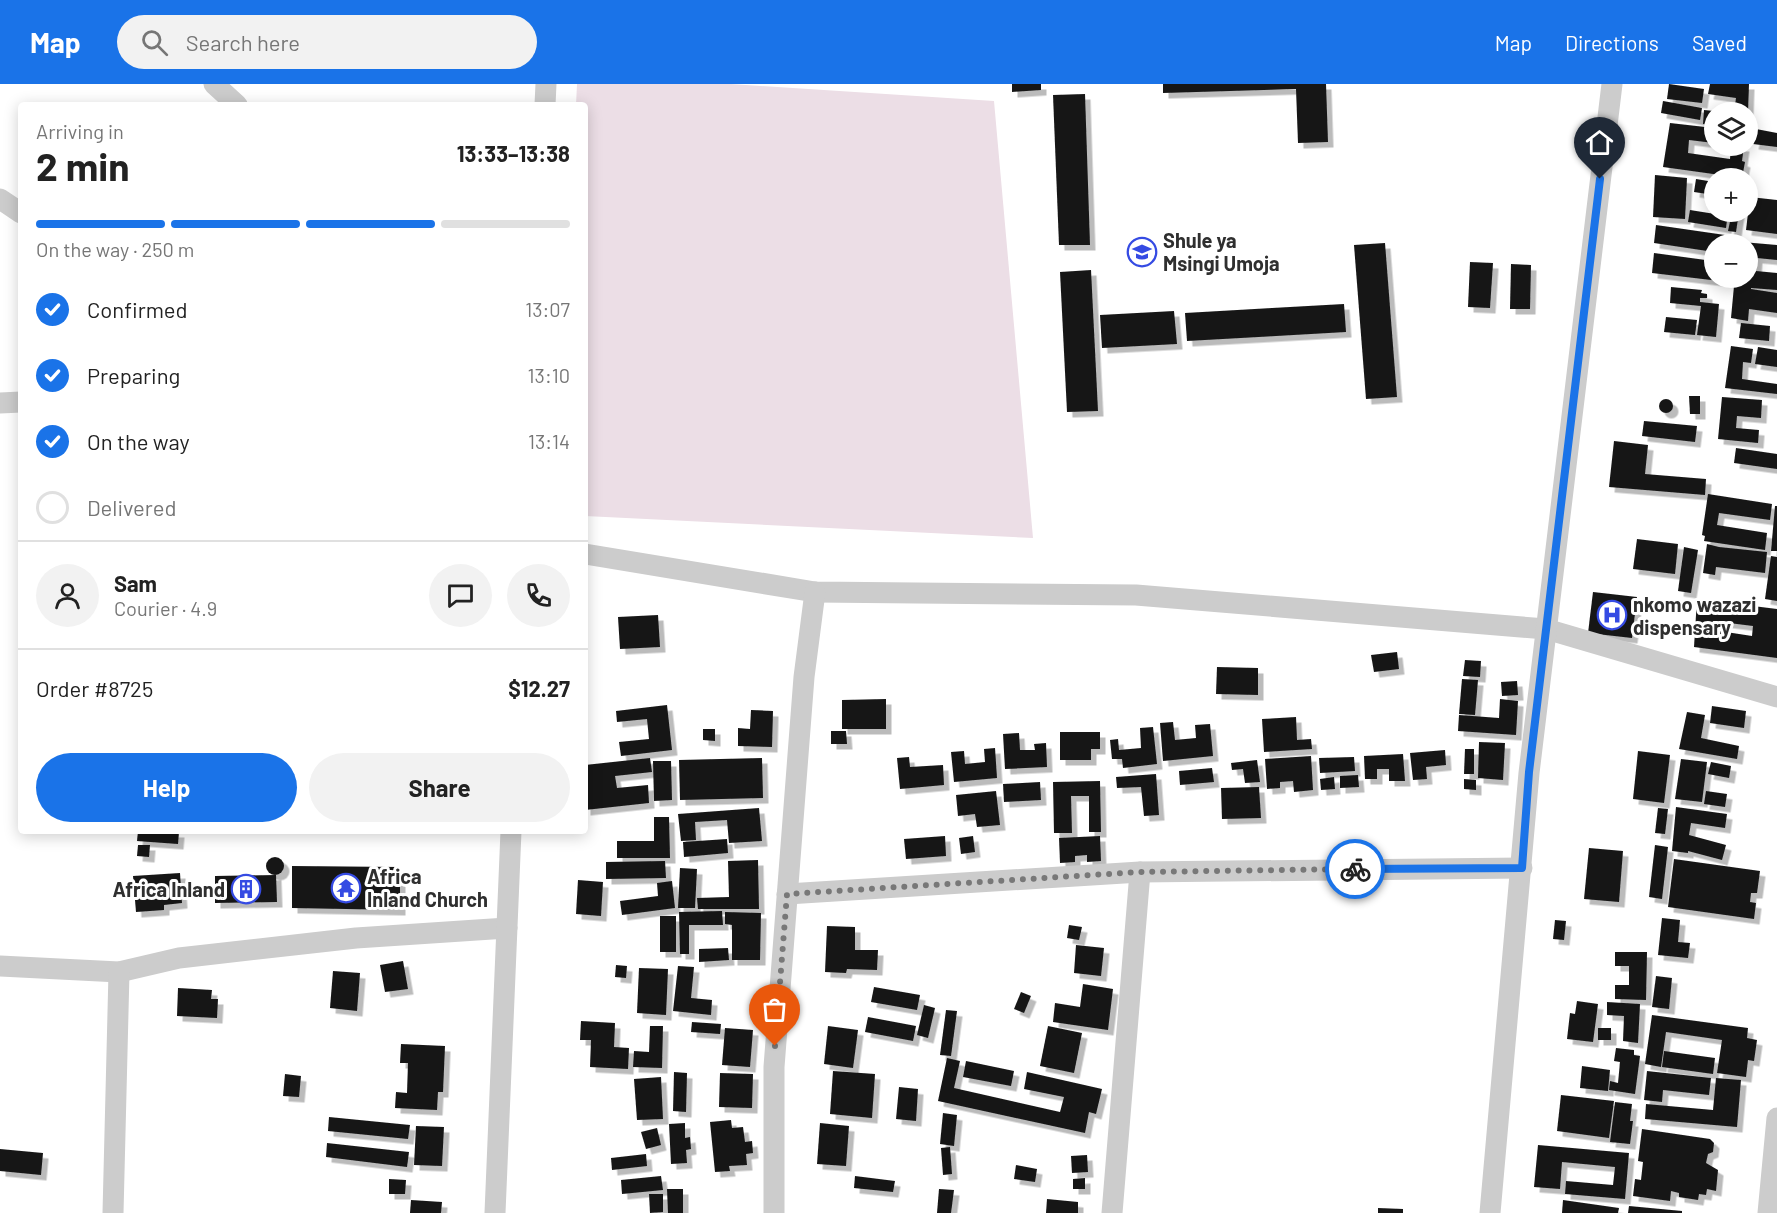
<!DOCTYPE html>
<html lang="en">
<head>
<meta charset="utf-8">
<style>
  body { margin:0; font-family:Barlow,sans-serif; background:#f2f2f2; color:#222; height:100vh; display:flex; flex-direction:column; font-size:22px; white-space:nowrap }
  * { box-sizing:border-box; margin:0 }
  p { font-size:20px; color:#767676 }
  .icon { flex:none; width:33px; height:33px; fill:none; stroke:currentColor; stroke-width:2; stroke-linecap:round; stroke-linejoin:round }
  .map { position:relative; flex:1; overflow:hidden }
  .drawer { position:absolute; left:18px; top:18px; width:570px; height:732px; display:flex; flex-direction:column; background:#fff; border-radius:6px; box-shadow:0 3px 15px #0003 }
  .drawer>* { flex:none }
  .buttons { position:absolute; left:1704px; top:18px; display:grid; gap:12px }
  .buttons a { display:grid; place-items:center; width:54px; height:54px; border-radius:50%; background:#fff; box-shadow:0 3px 15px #0003; font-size:30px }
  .pin { position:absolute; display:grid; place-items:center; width:51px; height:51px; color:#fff; margin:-62px -26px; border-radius:50% 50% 50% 0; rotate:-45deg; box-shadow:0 0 6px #0007 }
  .pin .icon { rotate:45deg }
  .courier { position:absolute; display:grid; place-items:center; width:60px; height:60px; margin:-30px; border:4px solid #1a73e8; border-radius:50%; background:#fff; color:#222; box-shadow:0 2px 8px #0007 }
  .head em { font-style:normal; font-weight:700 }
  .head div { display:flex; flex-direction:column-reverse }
  .head { display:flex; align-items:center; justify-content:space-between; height:102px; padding:0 18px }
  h1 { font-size:39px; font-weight:700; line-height:45px }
  .bar { display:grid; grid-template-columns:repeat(4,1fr); gap:9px 6px; align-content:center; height:72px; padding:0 18px }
  .bar i { height:8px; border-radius:4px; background:#e0e0e0 }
  .bar .on { background:#1a73e8 }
  .bar p { grid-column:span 4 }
  .line { display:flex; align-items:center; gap:15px; padding:0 18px; border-top:2px solid #e0e0e0 }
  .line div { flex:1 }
  .round { display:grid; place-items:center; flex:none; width:63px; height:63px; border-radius:32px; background:#f2f2f2 }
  ol { padding:0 18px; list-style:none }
  li { display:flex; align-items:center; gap:18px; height:66px }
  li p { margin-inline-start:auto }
  li .icon { padding:6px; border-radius:50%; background:#1a73e8; color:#fff; stroke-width:4 }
  li:last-child { color:#767676 }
  li i { width:33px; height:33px; border:3px solid #e0e0e0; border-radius:50% }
  .action { display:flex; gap:12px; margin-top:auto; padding:12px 18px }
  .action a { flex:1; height:69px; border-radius:36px; background:#1a73e8; color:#fff; font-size:24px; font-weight:700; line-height:69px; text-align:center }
  .action a+a { background:#f2f2f2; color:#222 }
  header { display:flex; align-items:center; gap:36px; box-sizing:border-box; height:84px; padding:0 30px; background:#1a73e8; color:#fff }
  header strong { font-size:28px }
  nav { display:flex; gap:33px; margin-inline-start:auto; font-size:21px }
  .search { width:420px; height:54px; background:#f2f2f2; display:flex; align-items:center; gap:15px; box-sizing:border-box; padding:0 21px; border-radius:33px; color:#767676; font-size:22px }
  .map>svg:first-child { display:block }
</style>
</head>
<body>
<header>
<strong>Map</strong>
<div class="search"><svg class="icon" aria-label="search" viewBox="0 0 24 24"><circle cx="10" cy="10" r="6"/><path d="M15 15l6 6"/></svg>Search here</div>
<nav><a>Map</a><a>Directions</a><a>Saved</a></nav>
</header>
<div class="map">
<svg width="1777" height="1129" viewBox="0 0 1777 1129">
  <defs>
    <filter id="shadow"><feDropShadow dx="5.5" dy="5.5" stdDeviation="0" flood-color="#0004"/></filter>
  </defs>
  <rect width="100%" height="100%" fill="#fff"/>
  <!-- green -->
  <path fill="#ecdee6" d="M577 0H731L994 17 1033 454 585 432V21H576Z"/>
  <!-- building -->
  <g fill="#161616" fill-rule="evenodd" filter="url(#shadow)">
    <path d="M1012 0H1041V6L1012 8Z"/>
    <path d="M1163 0H1326L1328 58 1298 59 1296 5 1163 9Z"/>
    <path d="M1669 0 1704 5 1702 19 1667 15Z"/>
    <path d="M1710 0H1749L1748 28H1734L1736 14 1708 10Z"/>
    <path d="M1085 10 1090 161H1059L1053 11Z"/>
    <path d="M1663 17 1702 24 1700 36 1661 29Z"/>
    <path d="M1704 26 1714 27V41L1703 40Z"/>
    <path d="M1670 39 1714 44V59L1689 56 1688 69 1730 75 1731 62H1744L1742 77 1745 78 1742 94 1663 83Z"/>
    <path d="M1756 45 1777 49V63L1753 60Z"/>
    <path d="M1655 91 1687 94 1685 135 1653 133Z"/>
    <path d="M1696 95 1714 98V111L1694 108Z"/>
    <path d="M1750 113 1777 116V150L1746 146Z"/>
    <path d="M1690 126 1715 130 1716 128H1728L1726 144 1688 138Z"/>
    <path d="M1732 128H1739L1736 148 1728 147Z"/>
    <path d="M1656 141 1725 151 1723 160H1714V168L1654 159Z"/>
    <path d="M1742 158 1777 161V176L1757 174 1756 187 1777 189V206L1751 204V205L1777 209V229L1749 225 1748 237 1731 234 1734 202H1737L1738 194H1748V160H1742Z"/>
    <path d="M1385 159 1397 313 1366 315 1354 161Z"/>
    <path d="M1654 169 1713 177 1712 183H1714V194H1729L1728 198 1652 189Z"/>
    <path d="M1470 178 1493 179 1490 224 1468 223Z"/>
    <path d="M1511 180 1531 181 1530 225H1510Z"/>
    <path d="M1091 186 1098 327 1067 328 1060 188Z"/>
    <path d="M1671 203 1702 206 1701 209 1707 210V214H1700V218L1719 220 1716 253 1697 251 1701 222 1670 219Z"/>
    <path d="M1344 220 1346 248 1187 257 1185 229Z"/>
    <path d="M1174 227 1177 260 1102 264 1100 231Z"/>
    <path d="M1666 233 1697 236 1695 251 1664 248Z"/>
    <path d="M1741 239 1770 242 1769 257 1739 254Z"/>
    <path d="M1731 262 1753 265 1751 279 1743 278 1742 295 1777 300V310L1725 304Z"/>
    <path d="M1758 263 1777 266V283L1755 280Z"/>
    <path d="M1689 312H1700V330H1690Z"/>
    <path d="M1722 313 1762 316 1761 334 1737 332 1736 344 1759 346 1758 359 1718 355Z"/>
    <circle cx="1666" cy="322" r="7"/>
    <path d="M1644 337 1697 342 1695 358 1642 352Z"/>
    <path d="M1614 357 1648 361 1645 390 1706 395 1705 411 1609 403Z"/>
    <path d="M1736 364 1777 370V385L1734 379Z"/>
    <path d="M1708 410 1772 420 1770 436 1719 429 1717 441 1767 449 1765 466 1704 457 1705 452 1702 451Z"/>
    <path d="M1775 422H1777V467H1771Z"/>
    <path d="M1637 455 1678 460 1675 490 1633 485Z"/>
    <path d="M1707 460 1719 463 1767 468 1765 489 1716 483 1715 491 1703 489Z"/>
    <path d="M1684 463 1698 466 1691 509 1678 507Z"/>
    <path d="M1771 472 1777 473V517L1765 515Z"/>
    <path d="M1593 508 1637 513 1632 554 1588 549Z"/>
    <path d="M1697 515 1777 525V574L1694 563ZM1713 537 1753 542 1752 552 1713 546Z"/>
    <path d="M658 531 660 563 620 565 618 533Z"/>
    <path d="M1397 568 1399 585 1374 588 1371 571Z"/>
    <path d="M1465 576 1481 577 1480 593 1463 592Z"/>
    <path d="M1217 583 1258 584V611L1216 610Z"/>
    <path d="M1462 595 1478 596 1475 631 1459 630Z"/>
    <path d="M1517 597 1518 611 1502 612 1501 598Z"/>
    <path d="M886 615V645H842V616Z"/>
    <path d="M1500 615 1518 617 1516 651 1458 647 1459 631 1499 634Z"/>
    <path d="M667 621 672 666 621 672 619 658 649 655 647 635 617 638 616 627Z"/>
    <path d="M1712 622 1746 627 1744 644 1710 639Z"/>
    <path d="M751 626 773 627 772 663 738 662V644L750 645Z"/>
    <path d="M1687 628 1705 631 1701 654 1739 662 1737 675 1679 665Z"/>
    <path d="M1296 633 1297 656 1311 655 1312 665 1264 668 1262 635Z"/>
    <path d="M1173 638 1175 656 1196 654 1195 641 1210 640 1213 672 1163 677 1160 639Z"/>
    <path d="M1153 643 1157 680 1123 684 1122 675H1112L1110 656 1118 655 1119 666 1141 664 1140 644Z"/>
    <path d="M703 645H715V657L703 656Z"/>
    <path d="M831 647H846L847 660H831Z"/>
    <path d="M1060 648H1100V665H1091V676H1060Z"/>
    <path d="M1019 649 1020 666H1035L1034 660 1046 659 1047 683 1005 685 1003 650Z"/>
    <path d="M1479 658 1505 659 1503 696 1478 694Z"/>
    <path d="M995 664 997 694 954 698 951 668 964 667 965 680 985 678 984 665Z"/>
    <path d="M1465 665H1474V690H1464Z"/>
    <path d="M1445 666 1446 681 1426 683 1427 695 1413 696 1410 669Z"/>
    <path d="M1638 667 1670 671 1664 719 1633 715Z"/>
    <path d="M1403 670 1405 697H1389V685H1377V695H1365L1364 672Z"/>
    <path d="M1311 672 1313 706 1294 708 1293 697 1280 698V704L1267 705 1265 675Z"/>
    <path d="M909 673 910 683 943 681 944 701 900 705 897 674Z"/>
    <path d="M1354 673 1355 687 1320 689 1319 674Z"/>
    <path d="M650 674 652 688 615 692 617 704 648 701 649 719 585 726V681Z"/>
    <path d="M762 674 763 714 680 716 679 676Z"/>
    <path d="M1681 675 1707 678 1702 718 1675 715Z"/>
    <path d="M1257 676 1260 698 1245 699 1243 685 1232 686 1231 679Z"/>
    <path d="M653 677H671L672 716 654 717Z"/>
    <path d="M1711 678 1731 682 1729 694 1708 690Z"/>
    <path d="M1212 684 1214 698 1180 701 1179 687Z"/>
    <path d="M1156 690 1159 731 1144 732 1141 703 1117 704 1116 693Z"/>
    <path d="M1358 691 1359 703 1340 704V692Z"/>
    <path d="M1334 693 1335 705 1321 706 1320 695Z"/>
    <path d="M1464 695 1476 696V706L1464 705Z"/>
    <path d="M1100 697 1101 748H1089V712H1071L1072 749H1054L1053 698Z"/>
    <path d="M1040 698 1041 716 1004 718 1003 700Z"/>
    <path d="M1259 703 1261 734 1222 735 1221 704Z"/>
    <path d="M996 707 1000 741 977 743 975 730 958 732 956 711Z"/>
    <path d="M1706 707 1727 710 1725 723 1704 720Z"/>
    <path d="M1676 723 1727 730 1725 744 1691 739 1689 751 1726 761 1722 776 1688 767V769L1672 767Z"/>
    <path d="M759 724 762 757 729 759 727 736 695 738 696 756 681 757 678 730Z"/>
    <path d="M1658 724 1668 725 1665 750 1655 749Z"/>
    <path d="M654 733H669L670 774H617V757H654Z"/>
    <path d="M138 747 179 748 178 760 137 757Z"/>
    <path d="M945 752 946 772 906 775 904 755Z"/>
    <path d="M973 752 975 768 961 770 959 754Z"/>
    <path d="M1100 752 1101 777 1087 778V771L1075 772V778L1060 779 1059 754Z"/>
    <path d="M727 755 728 769 684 773 683 758Z"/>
    <path d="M138 761H150L149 773 137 772Z"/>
    <path d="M1655 761 1668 763 1662 815 1649 813Z"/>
    <path d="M1589 764 1623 767 1619 818 1584 815Z"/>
    <circle cx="275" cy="782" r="9"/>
    <path d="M1674 775 1760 787 1757 809H1751L1750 818 1756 819 1754 835 1668 823Z"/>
    <path d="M758 776 759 825H698L697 814 729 813 728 777Z"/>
    <path d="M665 777 666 794 606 795V778Z"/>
    <path d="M292 782 400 783V826L292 824Z"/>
    <path d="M680 784 697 785 695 824H678Z"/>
    <path d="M180 789 182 819 164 821V826L136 828 133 792Z"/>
    <path d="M276 791 277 818 215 819V792Z"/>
    <path d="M578 796 603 798 601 832 576 830Z"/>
    <path d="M672 797 675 824 622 831 620 817 658 812 657 799Z"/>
    <path d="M722 827 723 841H689V870H680L679 828Z"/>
    <path d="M725 828 761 829 760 876H732V841L725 840Z"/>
    <rect x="660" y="832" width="16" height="36"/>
    <path d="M1662 834 1680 836 1678 858 1690 859 1688 874 1658 871Z"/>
    <path d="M1555 836 1566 837 1564 856 1553 855Z"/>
    <path d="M1069 841 1082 843 1079 856 1067 854Z"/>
    <path d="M827 842 855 843V866H878L877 886 847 885 846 889 825 888Z"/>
    <path d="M1076 861 1104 864 1101 892 1074 889Z"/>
    <path d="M728 864 729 876 699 878V865Z"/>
    <path d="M1615 868H1647L1646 916 1615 915V901H1629V882H1615Z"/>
    <path d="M403 877 408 905 385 908 380 881Z"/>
    <path d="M616 881 627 882 626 894 615 893Z"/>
    <path d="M678 882 694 883 691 914 712 916 711 931 673 927Z"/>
    <path d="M639 884 668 885 666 931 637 929Z"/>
    <path d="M333 887 360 889 357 927 330 924Z"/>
    <path d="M1656 892 1672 894 1669 925 1652 923Z"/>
    <path d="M1083 900 1113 905 1108 946 1053 938 1055 919 1080 923Z"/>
    <path d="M874 903 920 911 917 926 871 918Z"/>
    <path d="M178 904 212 906 211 915H218L217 934 177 932Z"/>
    <path d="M1021 908 1031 912 1024 929 1014 925Z"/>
    <path d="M1577 917 1598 920 1593 958 1567 955 1570 929 1575 930Z"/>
    <path d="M1607 918 1640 920 1638 959 1623 957 1624 932 1607 931Z"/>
    <path d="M924 921 935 924 928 954 917 951Z"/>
    <path d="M946 926 957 927 951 972 940 971Z"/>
    <path d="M1652 931 1748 944 1747 954 1757 956 1754 977 1748 976 1746 993 1717 989 1722 956 1666 948 1661 983 1645 980Z"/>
    <path d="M868 933 916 942 913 957 865 948Z"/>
    <path d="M581 937 615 939 614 963 629 964 628 985 590 983 591 956H580Z"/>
    <path d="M692 938 721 940 720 950 691 948Z"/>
    <path d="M650 942H663L662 984 633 983 634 967 649 968Z"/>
    <path d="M828 942 858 946 853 984 824 980Z"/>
    <path d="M1048 942 1082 949 1074 989 1040 982Z"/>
    <path d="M725 944 753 946 750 983 722 981Z"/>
    <rect x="1598" y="944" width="13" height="12"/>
    <path d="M401 960 445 962 443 1008H438L437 1026 395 1024 396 1008 407 1009 408 979H400Z"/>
    <path d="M1616 964 1634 966V971L1640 972 1635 1010 1609 1006 1610 997 1618 999 1620 978 1614 977Z"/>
    <path d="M1664 967 1715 974 1713 990 1662 983Z"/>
    <path d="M947 974 960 977 954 1004 1060 1028 1064 1013 1024 1005 1027 988 1102 1005 1096 1030 1089 1028 1085 1049 938 1017Z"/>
    <path d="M966 977 1014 987 1011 1002 963 993Z"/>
    <path d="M1582 982 1610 986 1608 1007 1580 1004Z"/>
    <path d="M833 987 875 990 872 1034 830 1030Z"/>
    <path d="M1647 987 1711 994 1709 1011 1663 1006 1662 1018 1644 1016Z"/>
    <path d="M674 988 687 989 686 1028 673 1027Z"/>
    <path d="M720 989 753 990 752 1024 719 1023Z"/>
    <path d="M285 990 301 992 299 1013 283 1012Z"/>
    <path d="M661 993 663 1035 637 1036 634 995Z"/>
    <path d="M1716 994 1741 996 1737 1043 1645 1035 1646 1020 1713 1026Z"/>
    <path d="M899 1003 918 1005 916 1037 896 1035Z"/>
    <path d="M1561 1011 1614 1017 1609 1054 1557 1047Z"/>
    <path d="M1615 1018 1632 1020 1630 1037H1633L1630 1060 1610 1058Z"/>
    <path d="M943 1029 957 1031 954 1062 940 1060Z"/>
    <path d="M329 1033 410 1041 408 1055 328 1047Z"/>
    <path d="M731 1036 732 1044 743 1043 745 1058 752 1057 753 1069 746 1070 747 1081 729 1082 730 1087 715 1088 710 1038Z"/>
    <path d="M685 1039V1054L690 1053 691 1065 686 1066 687 1079 671 1080 669 1040Z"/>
    <path d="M820 1039 849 1042 846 1082 817 1080Z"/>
    <path d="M416 1042 444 1043 442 1082 414 1081Z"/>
    <path d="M657 1044 661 1061 646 1065 641 1048Z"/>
    <path d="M1642 1045 1710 1055 1714 1059 1713 1068 1708 1070 1706 1079 1718 1086 1716 1107 1707 1105 1706 1111 1699 1110 1698 1116 1679 1113V1109L1671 1107 1670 1117 1633 1112 1635 1095 1641 1096 1643 1078 1638 1077Z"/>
    <path d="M327 1059 409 1068 407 1083 326 1073Z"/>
    <path d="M1538 1061 1629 1069 1625 1115 1565 1110 1566 1097 1613 1101 1615 1083 1562 1078 1560 1105 1534 1103Z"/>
    <path d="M950 1063 952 1090 943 1091 941 1064Z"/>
    <path d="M0 1065 43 1069 41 1091 0 1087Z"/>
    <path d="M646 1070 647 1082 612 1086 611 1074Z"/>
    <path d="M1087 1071 1088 1088 1072 1089 1071 1072Z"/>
    <path d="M1016 1081 1037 1085 1035 1098 1014 1095Z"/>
    <path d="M661 1092 663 1106 622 1110 621 1096Z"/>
    <path d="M855 1092 895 1097 893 1108 854 1104Z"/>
    <path d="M1085 1094V1105H1073V1095Z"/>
    <path d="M389 1095 406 1096 405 1110H389Z"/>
    <path d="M667 1105H683V1129H668Z"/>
    <path d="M939 1105 954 1106 951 1129H937Z"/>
    <path d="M649 1110H663V1128L650 1129Z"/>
    <path d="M1047 1115 1078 1118V1129H1046Z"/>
    <path d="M411 1116 442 1118 441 1129H410Z"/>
    <path d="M1563 1116 1619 1124 1618 1129H1562Z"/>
    <path d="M1629 1122 1682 1127V1129H1628Z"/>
    <path d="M1378 1124 1403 1125V1129H1378Z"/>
  </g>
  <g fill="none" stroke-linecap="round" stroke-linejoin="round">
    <!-- street -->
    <g stroke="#ccc" stroke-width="21">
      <path d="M214 0 237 21"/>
      <path d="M545 21 546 0"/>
      <path d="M0 115 21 129"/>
      <path d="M0 319 21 318"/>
      <path d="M585 470 815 508 1136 511 1546 545 1777 613"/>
      <path d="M787 810 1140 788 1522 784"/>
      <path d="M0 882 119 888 179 874 356 854 507 844"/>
      <path d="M113 1129 119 888"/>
      <path d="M495 1129 511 747"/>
      <path d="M774 1129V983L804 593 815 508"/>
      <path d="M1112 1129 1140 788"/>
      <path d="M1490 1129 1529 689 1612 0"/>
      <path d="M1768 1129 1777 1034"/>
    </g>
  </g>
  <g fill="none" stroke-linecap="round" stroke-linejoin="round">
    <!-- done -->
    <path stroke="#787878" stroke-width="6" stroke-dasharray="0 10.8" d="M775 962 787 810 1140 788 1355 785"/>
    <!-- route -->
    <path stroke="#1a73e8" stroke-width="8" d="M1355 785 1522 784 1529 688 1600 95"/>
  </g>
  <!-- icons -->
  <defs>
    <g id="school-ring" transform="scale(1.5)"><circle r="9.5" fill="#fff" stroke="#354be3" stroke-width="1.5"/><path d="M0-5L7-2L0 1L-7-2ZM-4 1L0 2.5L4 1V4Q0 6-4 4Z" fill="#354be3"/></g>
    <g id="hospital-ring" transform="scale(1.5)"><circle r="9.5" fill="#fff" stroke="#354be3" stroke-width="1.5"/><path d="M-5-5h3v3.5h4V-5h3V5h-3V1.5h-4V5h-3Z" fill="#354be3"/></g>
    <g id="temple-ring" transform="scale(1.5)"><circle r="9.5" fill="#fff" stroke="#354be3" stroke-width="1.5"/><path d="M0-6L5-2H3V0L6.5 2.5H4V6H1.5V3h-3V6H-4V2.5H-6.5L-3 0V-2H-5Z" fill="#354be3"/></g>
    <g id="building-ring" transform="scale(1.5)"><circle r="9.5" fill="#fff" stroke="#354be3" stroke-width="1.5"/><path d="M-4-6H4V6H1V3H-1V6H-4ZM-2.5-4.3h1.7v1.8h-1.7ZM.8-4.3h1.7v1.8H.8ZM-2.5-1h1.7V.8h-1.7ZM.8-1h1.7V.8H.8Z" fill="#354be3"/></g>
  </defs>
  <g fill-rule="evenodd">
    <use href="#school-ring" x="1142" y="168"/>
    <use href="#hospital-ring" x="1612" y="531"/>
    <use href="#temple-ring" x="346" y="804"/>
    <use href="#building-ring" x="246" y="805"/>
  </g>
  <g text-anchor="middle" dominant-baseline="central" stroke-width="6" stroke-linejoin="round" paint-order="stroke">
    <!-- poi labels -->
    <g font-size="20" font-weight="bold" fill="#2f2f2f" stroke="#fff" text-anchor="start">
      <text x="1163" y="156">Shule ya<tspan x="1163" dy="23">Msingi Umoja</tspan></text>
      <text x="1633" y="520">nkomo wazazi<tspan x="1633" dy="23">dispensary</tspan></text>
      <text x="367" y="792">Africa<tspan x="367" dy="23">Inland Church</tspan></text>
      <text x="225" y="805" text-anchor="end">Africa Inland</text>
    </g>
  </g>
</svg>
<div class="buttons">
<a><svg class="icon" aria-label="layers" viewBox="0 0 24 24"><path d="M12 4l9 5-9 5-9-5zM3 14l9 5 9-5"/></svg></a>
<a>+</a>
<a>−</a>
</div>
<div class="pin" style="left:775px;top:962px;background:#ea580c"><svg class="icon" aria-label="bag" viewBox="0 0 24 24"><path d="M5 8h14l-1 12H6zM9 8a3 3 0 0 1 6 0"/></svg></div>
<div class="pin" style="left:1600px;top:95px;background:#1f2937"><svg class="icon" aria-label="home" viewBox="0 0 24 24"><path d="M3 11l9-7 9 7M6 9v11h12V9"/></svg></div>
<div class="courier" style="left:1355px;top:785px"><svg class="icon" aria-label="bike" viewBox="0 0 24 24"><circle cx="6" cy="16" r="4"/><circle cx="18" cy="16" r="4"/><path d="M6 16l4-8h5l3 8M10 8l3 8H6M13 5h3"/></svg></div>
<section class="drawer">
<div class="head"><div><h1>2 min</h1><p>Arriving in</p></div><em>13:33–13:38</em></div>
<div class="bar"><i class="on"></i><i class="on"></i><i class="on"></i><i></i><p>On the way · 250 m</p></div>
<ol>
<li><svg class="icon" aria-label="check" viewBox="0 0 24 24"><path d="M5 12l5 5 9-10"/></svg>Confirmed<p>13:07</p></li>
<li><svg class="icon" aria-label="check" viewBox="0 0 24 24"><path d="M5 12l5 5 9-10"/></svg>Preparing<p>13:10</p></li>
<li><svg class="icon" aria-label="check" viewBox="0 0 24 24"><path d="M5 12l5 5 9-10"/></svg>On the way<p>13:14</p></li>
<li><i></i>Delivered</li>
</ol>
<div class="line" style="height:108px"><a class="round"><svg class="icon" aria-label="person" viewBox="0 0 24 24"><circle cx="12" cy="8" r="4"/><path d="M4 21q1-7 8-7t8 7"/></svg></a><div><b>Sam</b><p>Courier · 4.9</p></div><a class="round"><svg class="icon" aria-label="chat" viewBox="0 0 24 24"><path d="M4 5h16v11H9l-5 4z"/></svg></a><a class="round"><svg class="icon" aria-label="phone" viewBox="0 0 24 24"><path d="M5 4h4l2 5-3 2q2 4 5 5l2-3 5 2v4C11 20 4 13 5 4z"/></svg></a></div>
<div class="line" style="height:78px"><div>Order #8725</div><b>$12.27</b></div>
<div class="action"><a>Help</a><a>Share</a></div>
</section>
</div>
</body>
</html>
